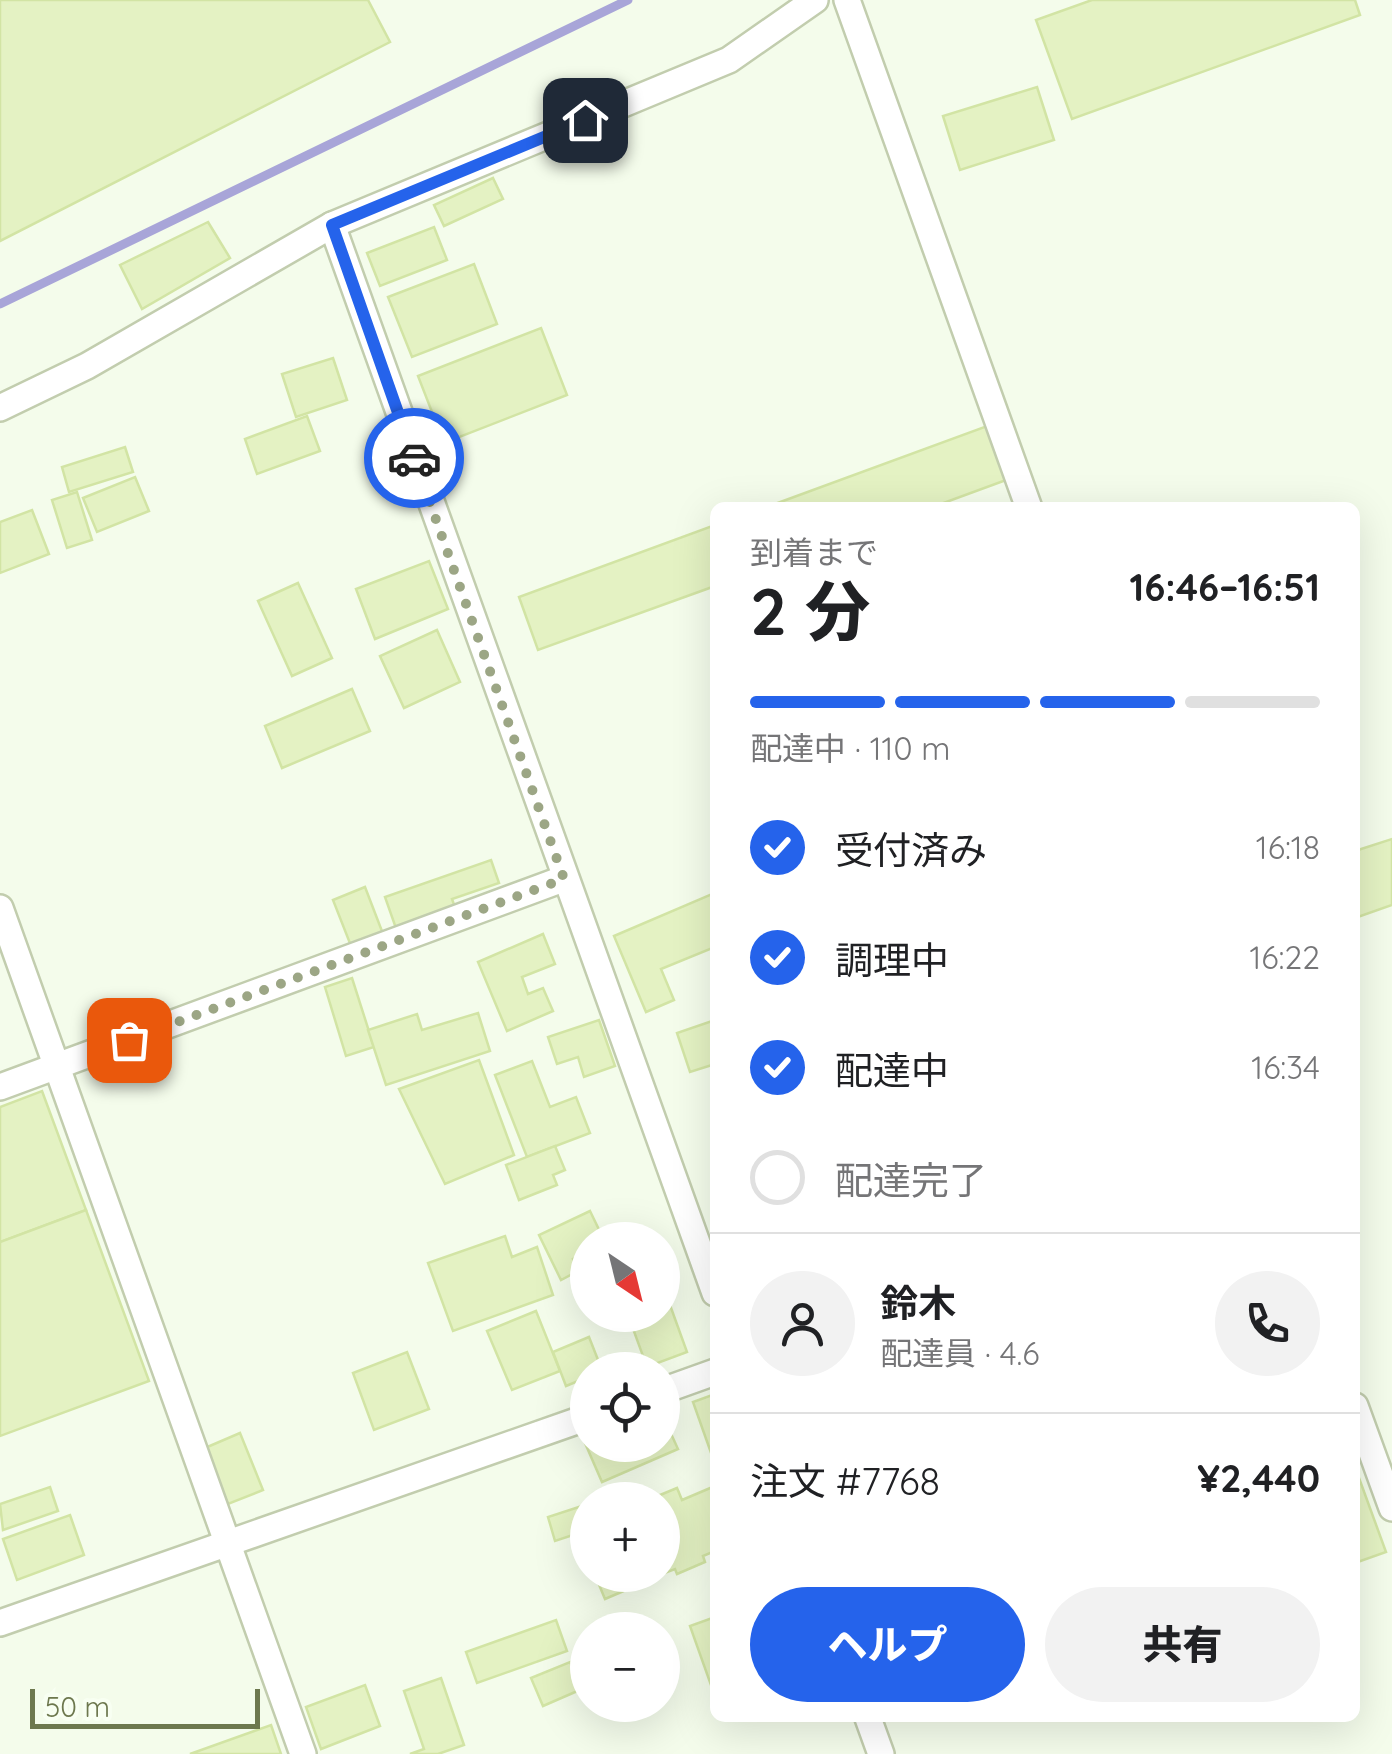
<!DOCTYPE html>
<html lang="ja">
<head>
<meta charset="utf-8">
<style>
  body { margin:0; font-family:Quicksand,"Noto Sans JP",sans-serif; background:#f2f2f2; color:#202124; height:100vh; display:flex; flex-direction:column; font-size:38px; white-space:nowrap }
  * { box-sizing:border-box; margin:0 }
  p { font-size:32px; color:#757577 }
  .icon { flex:none; width:55px; height:55px; fill:none; stroke:currentColor; stroke-width:2; stroke-linecap:round; stroke-linejoin:round }
  .map { position:relative; flex:1; overflow:hidden }
  .sheet { position:absolute; left:710px; top:502px; width:650px; height:1220px; display:flex; flex-direction:column; background:#fff; border-radius:15px; box-shadow:0 10px 40px #0002 }
  .sheet>* { flex:none }
  .needle { width:65px; rotate:145deg }
  .buttons { position:absolute; left:570px; top:1222px; display:grid; gap:20px }
  .buttons a { display:grid; place-items:center; width:110px; height:110px; border-radius:50%; background:#fff; box-shadow:0 10px 40px #0002; font-size:50px }
  .scale { position:absolute; left:30px; bottom:25px; width:230px; box-sizing:border-box; padding-left:10px; border:5px solid #6d784e; border-top:0; font-size:28px; line-height:35px; white-space:nowrap; color:#6d784e; -webkit-text-stroke:8px #f8fff2; paint-order:stroke }
  .pin { position:absolute; display:grid; place-items:center; width:85px; height:85px; color:#fff; margin:-42px; border-radius:20px; box-shadow:0 5px 15px #0006 }
  .courier { position:absolute; display:grid; place-items:center; width:100px; height:100px; margin:-50px; border:8px solid #2563eb; border-radius:50%; background:#fff; color:#222; box-shadow:0 2px 12px #0007 }
  .headline em { font-style:normal; font-weight:800 }
  .headline div { display:flex; flex-direction:column-reverse }
  .headline { display:flex; align-items:center; justify-content:space-between; height:170px; padding:0 40px }
  h1 { font-size:65px; font-weight:800; line-height:75px }
  .bar { display:grid; grid-template-columns:repeat(4,1fr); gap:15px 10px; align-content:center; height:120px; padding:0 40px }
  .bar i { height:12px; border-radius:8px; background:#e0e0e0 }
  .bar .active { background:#2563eb }
  .bar p { grid-column:span 4 }
  .line { display:flex; align-items:center; gap:25px; padding:0 40px; border-top:2px solid #e0e0e0 }
  .line div { flex:1 }
  .round { display:grid; place-items:center; flex:none; width:105px; height:105px; border-radius:52px; background:#f2f2f2 }
  ol { padding:0 40px; list-style:none }
  li { display:flex; align-items:center; gap:30px; height:110px }
  li p { margin-inline-start:auto }
  li .icon { padding:10px; border-radius:50%; background:#2563eb; color:#fff; stroke-width:4 }
  li:last-child { color:#757577 }
  li i { width:55px; height:55px; border:5px solid #e0e0e0; border-radius:50% }
  .primary-button { display:flex; gap:20px; margin-top:auto; padding:20px 40px }
  .primary-button a { flex:1; height:115px; border-radius:60px; background:#2563eb; color:#fff; font-size:40px; font-weight:800; line-height:115px; text-align:center }
  .primary-button a+a { background:#f2f2f2; color:#202124 }
  .map>svg:first-child { display:block }
</style>
</head>
<body>
<div class="map">
<svg width="1392" height="1754" viewBox="0 0 1392 1754">
  <rect width="100%" height="100%" fill="#f4fceb"/>
  <g fill="none" stroke-linecap="round" stroke-linejoin="round">
    <!-- stream -->
    <path stroke="#a8a5d8" stroke-width="9" d="M0 304 628 0"/>
  </g>
  <!-- building -->
  <g fill="#e4f2c3" stroke="#d2e4a4" stroke-width="2.5">
    <path d="M0 0H368L390 42 0 241Z"/>
    <path d="M1092 0H1355L1360 15 1072 119 1036 20Z"/>
    <path d="M1037 87 1054 140 960 170 943 116Z"/>
    <path d="M493 178 503 199 444 226 434 205Z"/>
    <path d="M208 222 230 258 142 309 120 265Z"/>
    <path d="M434 227 447 260 380 286 367 253Z"/>
    <path d="M474 264 497 324 412 357 388 297Z"/>
    <path d="M541 328 567 395 444 443 418 376Z"/>
    <path d="M333 358 347 400 296 417 282 374Z"/>
    <path d="M307 416 320 451 257 474 245 439Z"/>
    <path d="M998 422 1017 476 930 508H764Z"/>
    <path d="M125 447 133 472 69 492 62 467Z"/>
    <path d="M135 477 149 511 97 532 83 498Z"/>
    <path d="M77 492 92 540 67 548 52 500Z"/>
    <path d="M32 510 49 554 0 573V522Z"/>
    <path d="M715 525V586L538 650 519 597Z"/>
    <path d="M429 561 448 609 375 639 356 589Z"/>
    <path d="M298 583 332 658 292 676 258 601Z"/>
    <path d="M437 630 460 682 404 708 380 656Z"/>
    <path d="M352 689 370 731 282 768 265 726Z"/>
    <path d="M1392 839V905L1355 918V851Z"/>
    <path d="M491 860 499 883 452 899 457 913 398 934 385 897Z"/>
    <path d="M365 887 385 939 353 951 333 900Z"/>
    <path d="M712 894 715 947 661 969 674 1000 646 1012 614 936Z"/>
    <path d="M543 934 555 964 522 977 528 994 543 988 553 1011 507 1031 478 962Z"/>
    <path d="M352 978 374 1047 346 1056 325 987Z"/>
    <path d="M478 1013 490 1051 386 1085 368 1030 417 1014 422 1030Z"/>
    <path d="M599 1020 615 1066 584 1077 578 1057 557 1064 548 1037Z"/>
    <path d="M715 1020V1064L690 1072 677 1033Z"/>
    <path d="M479 1060 514 1155 445 1184 399 1089Z"/>
    <path d="M532 1061 550 1107 576 1097 590 1133 527 1157 495 1075Z"/>
    <path d="M42 1091 86 1210 0 1242V1107Z"/>
    <path d="M555 1146 565 1170 553 1175 557 1185 519 1200 506 1165Z"/>
    <path d="M86 1210 149 1381 0 1436V1242Z"/>
    <path d="M590 1211 604 1240H588V1252L573 1259 578 1271 561 1280 539 1235Z"/>
    <path d="M505 1236 512 1257 537 1247 553 1295 453 1331 428 1263Z"/>
    <path d="M666 1294 687 1352 647 1367 628 1315H662V1295Z"/>
    <path d="M536 1311 560 1371 512 1390 487 1331Z"/>
    <path d="M589 1337 602 1370H588V1377L566 1386 553 1352Z"/>
    <path d="M407 1352 429 1409 374 1430 353 1373Z"/>
    <path d="M715 1394V1464L693 1402Z"/>
    <path d="M662 1414 678 1449 602 1482 585 1443 662 1445Z"/>
    <path d="M240 1433 263 1490 228 1504 205 1448Z"/>
    <path d="M1355 1467 1386 1552 1355 1563Z"/>
    <path d="M715 1486V1551L703 1556 705 1562 677 1574 675 1569 662 1574V1500H648L677 1488 682 1500Z"/>
    <path d="M50 1487 58 1511 3 1530 0 1504Z"/>
    <path d="M588 1504V1530L555 1541 548 1517Z"/>
    <path d="M70 1515 84 1555 17 1580 3 1539Z"/>
    <path d="M595 1575H661L605 1599Z"/>
    <path d="M715 1617V1687L712 1688 690 1626Z"/>
    <path d="M556 1620 567 1651 477 1683 466 1652Z"/>
    <path d="M570 1662 582 1689 543 1706 531 1678Z"/>
    <path d="M441 1678 464 1745 438 1754H410L424 1749 404 1691Z"/>
    <path d="M365 1685 380 1726 321 1749 306 1707Z"/>
    <path d="M271 1725 281 1754H190Z"/>
  </g>
  <g fill="none" stroke-linecap="round" stroke-linejoin="round">
    <!-- street casing -->
    <g stroke="#c2cdae" stroke-width="30">
      <g id="street">
        <path d="M847 0 1029 508"/>
        <path d="M332 225 715 1293"/>
        <path d="M0 408 87 366 332 225 729 60 815 0"/>
        <path d="M0 908 303 1754"/>
        <path d="M0 1087 563 879"/>
        <path d="M662 1391 715 1372"/>
        <path d="M1355 1406 1392 1508"/>
        <path d="M0 1623 588 1417"/>
        <path d="M868 1718 881 1754"/>
      </g>
    </g>
    <!-- street -->
    <use href="#street" stroke="#fff" stroke-width="25"/>
  </g>
  <g fill="none" stroke-linecap="round" stroke-linejoin="round">
    <!-- done -->
    <path stroke="#9ca685" stroke-width="10" stroke-dasharray="0 18" d="M129 1040 564 879 414 458"/>
    <!-- route -->
    <path stroke="#2563eb" stroke-width="12" d="M414 458 332 225 585 120"/>
  </g>
</svg>
<div class="buttons">
<a><svg class="needle" viewBox="-14 -14 28 28"><path d="M0-13l5 13h-10z" fill="#e53935"/><path d="M0 13l5-13h-10z" fill="#757577"/></svg></a>
<a><svg class="icon" aria-label="locate" viewBox="0 0 24 24"><circle cx="12" cy="12" r="6"/><path d="M12 2v4M12 18v4M2 12h4M18 12h4"/></svg></a>
<a>+</a>
<a>−</a>
</div>
<div class="scale">50 m</div>
<div class="pin" style="left:129px;top:1040px;background:#ea580c"><svg class="icon" aria-label="bag" viewBox="0 0 24 24"><path d="M5 8h14l-1 12H6zM9 8a3 3 0 0 1 6 0"/></svg></div>
<div class="pin" style="left:585px;top:120px;background:#1f2937"><svg class="icon" aria-label="home" viewBox="0 0 24 24"><path d="M3 11l9-7 9 7M6 9v11h12V9"/></svg></div>
<div class="courier" style="left:414px;top:458px"><svg class="icon" aria-label="car" viewBox="0 0 24 24"><path d="M5 17H2v-5l4-1 3-4h7l3 4 3 1v5h-3M9 17h6M6 11h13"/><circle cx="7" cy="17" r="2"/><circle cx="17" cy="17" r="2"/></svg></div>
<section class="sheet">
<div class="headline"><div><h1>2 分</h1><p>到着まで</p></div><em>16:46–16:51</em></div>
<div class="bar"><i class="active"></i><i class="active"></i><i class="active"></i><i></i><p>配達中 · 110 m</p></div>
<ol>
<li><svg class="icon" aria-label="check" viewBox="0 0 24 24"><path d="M5 12l5 5 9-10"/></svg>受付済み<p>16:18</p></li>
<li><svg class="icon" aria-label="check" viewBox="0 0 24 24"><path d="M5 12l5 5 9-10"/></svg>調理中<p>16:22</p></li>
<li><svg class="icon" aria-label="check" viewBox="0 0 24 24"><path d="M5 12l5 5 9-10"/></svg>配達中<p>16:34</p></li>
<li><i></i>配達完了</li>
</ol>
<div class="line" style="height:180px"><a class="round"><svg class="icon" aria-label="person" viewBox="0 0 24 24"><circle cx="12" cy="8" r="4"/><path d="M4 21q1-7 8-7t8 7"/></svg></a><div><b>鈴木</b><p>配達員 · 4.6</p></div><a class="round"><svg class="icon" aria-label="phone" viewBox="0 0 24 24"><path d="M5 4h4l2 5-3 2q2 4 5 5l2-3 5 2v4C11 20 4 13 5 4z"/></svg></a></div>
<div class="line" style="height:130px"><div>注文 #7768</div><b>¥2,440</b></div>
<div class="primary-button"><a>ヘルプ</a><a>共有</a></div>
</section>
</div>
</body>
</html>
